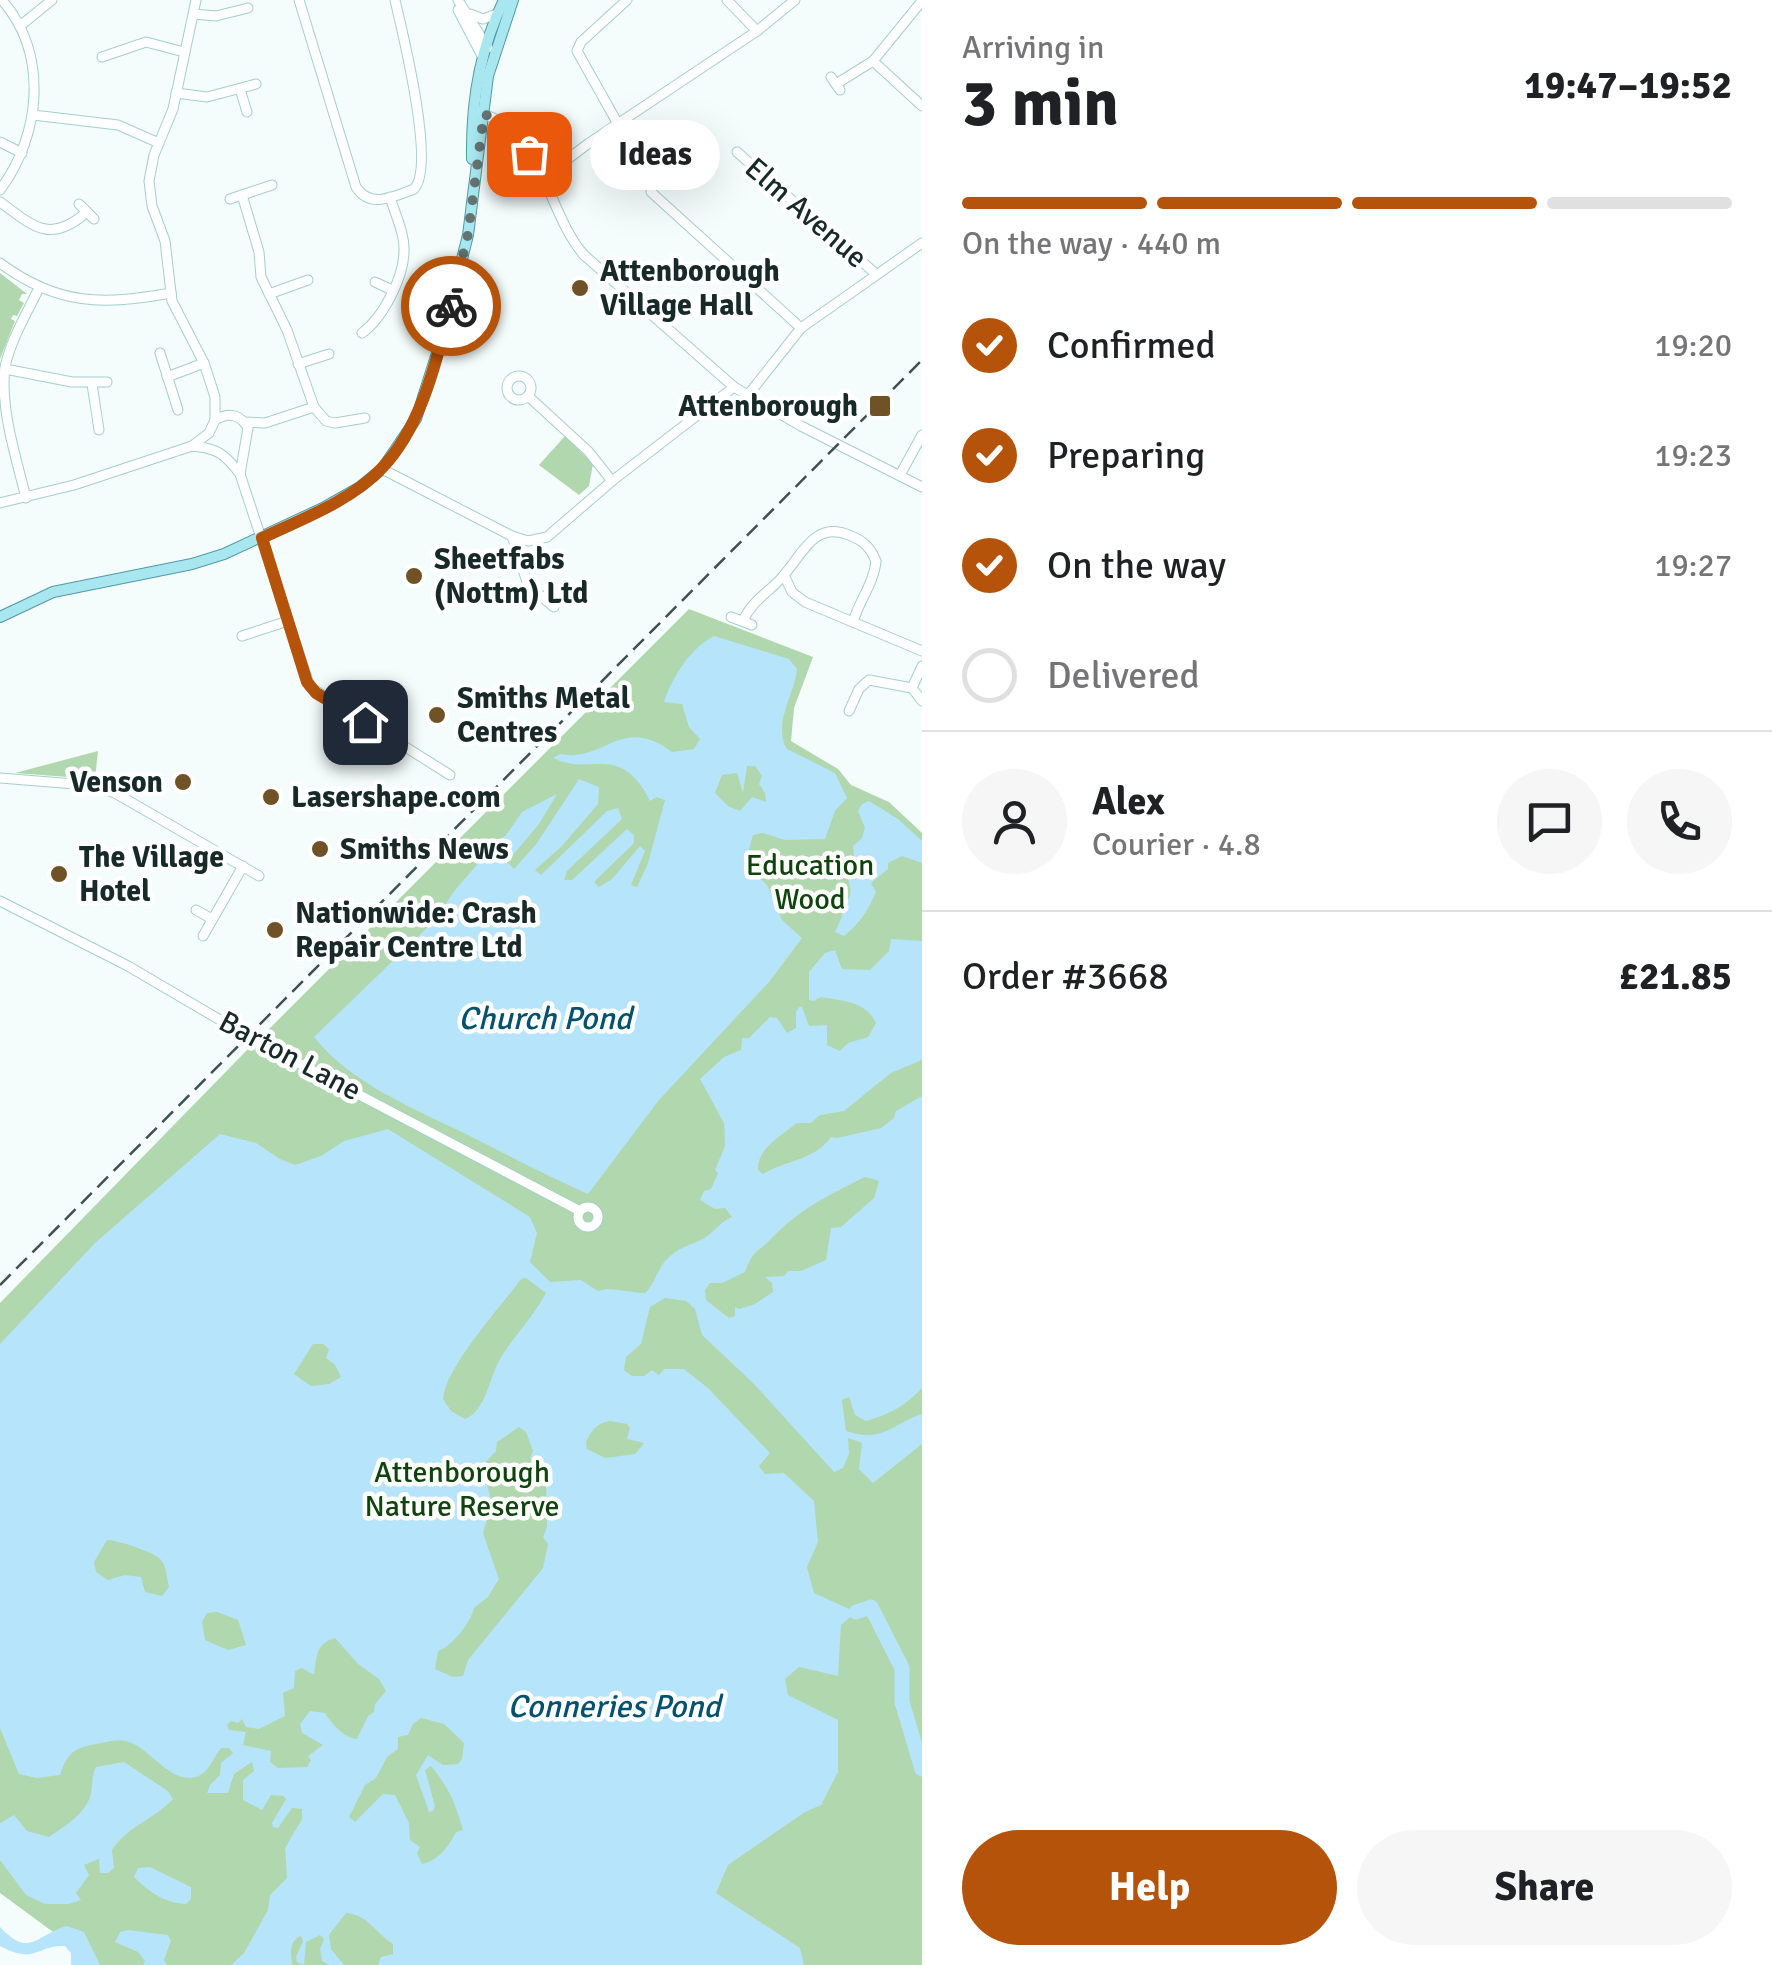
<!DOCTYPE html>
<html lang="en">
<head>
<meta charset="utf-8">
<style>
  body { margin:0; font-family:Signika,sans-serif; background:#f6f6f6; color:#202124; height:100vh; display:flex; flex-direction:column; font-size:38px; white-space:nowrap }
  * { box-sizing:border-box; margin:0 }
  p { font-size:32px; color:#757577 }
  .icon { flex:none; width:55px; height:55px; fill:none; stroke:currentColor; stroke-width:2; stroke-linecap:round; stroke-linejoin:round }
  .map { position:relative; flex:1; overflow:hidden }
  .panel { display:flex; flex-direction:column; background:#fff; width:850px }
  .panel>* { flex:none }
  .pin { position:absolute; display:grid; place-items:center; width:85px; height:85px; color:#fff; margin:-42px; border-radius:20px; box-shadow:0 5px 15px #0006 }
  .courier { position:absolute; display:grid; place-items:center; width:100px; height:100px; margin:-50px; border:8px solid #b45309; border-radius:50%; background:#fff; color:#222; box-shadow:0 2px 12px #0007 }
  .bubble { position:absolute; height:70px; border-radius:35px; background:#fff; box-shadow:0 10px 40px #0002; font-size:32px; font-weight:700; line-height:70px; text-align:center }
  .summary em { font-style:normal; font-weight:700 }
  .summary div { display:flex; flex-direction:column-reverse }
  .summary { display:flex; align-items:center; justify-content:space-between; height:170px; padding:0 40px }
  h1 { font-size:65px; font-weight:700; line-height:75px }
  .bar { display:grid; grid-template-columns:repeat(4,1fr); gap:15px 10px; align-content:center; height:120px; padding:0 40px }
  .bar i { height:12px; border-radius:8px; background:#e0e0e0 }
  .bar .selected { background:#b45309 }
  .bar p { grid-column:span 4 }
  .line { display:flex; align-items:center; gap:25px; padding:0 40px; border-top:2px solid #e0e0e0 }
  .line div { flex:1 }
  .round { display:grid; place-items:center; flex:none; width:105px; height:105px; border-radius:52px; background:#f6f6f6 }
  ol { padding:0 40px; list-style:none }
  li { display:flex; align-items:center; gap:30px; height:110px }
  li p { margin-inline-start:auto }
  li .icon { padding:10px; border-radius:50%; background:#b45309; color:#fff; stroke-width:4 }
  li:last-child { color:#757577 }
  li i { width:55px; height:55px; border:5px solid #e0e0e0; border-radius:50% }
  .button { display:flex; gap:20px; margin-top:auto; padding:20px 40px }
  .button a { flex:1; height:115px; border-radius:60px; background:#b45309; color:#fff; font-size:40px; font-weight:700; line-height:115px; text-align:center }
  .button a+a { background:#f6f6f6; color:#202124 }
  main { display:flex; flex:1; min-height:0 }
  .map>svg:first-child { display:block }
</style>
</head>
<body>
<main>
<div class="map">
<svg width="922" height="1965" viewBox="0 0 922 1965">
  <rect width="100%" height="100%" fill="#f4fdfc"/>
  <!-- green -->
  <g fill="#b0d7ad">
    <path d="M0 273 27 294H22L19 300 24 303 17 316 13 315 11 319 15 321 0 359Z"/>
    <path d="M565 436 593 464 589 486 579 495 539 465Z"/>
    <path d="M689 609 813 657 794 708 791 741 838 769 851 785 889 802 922 833V1965H98L0 1893V1303L251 1046H257L263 1035Z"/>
    <path d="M98 751 95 779 15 773Z"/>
  </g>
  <!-- water -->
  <g fill="#b5e4fb" fill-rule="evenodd">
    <path d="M714 636 789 659 797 669C795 694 772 724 787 749L835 773 847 798 835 811 825 839 785 840 763 833 753 835 749 849 756 874 767 885 782 920 802 938 769 982 659 1100 588 1194C548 1176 509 1156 470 1136 417 1110 351 1084 314 1037L432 923 456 889 494 845 506 835 522 812 557 794 539 824 507 862 514 869 537 843 579 779 599 787 598 804 562 846 535 870 541 875 607 811 618 808 622 819 567 871 564 880H572L627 829 634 835V843L594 882 599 887 612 879 640 846 645 851 631 885 637 887 648 863 665 800 657 797 650 801C620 741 591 777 553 758L560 754C605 763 621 714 672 752L694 749 700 739 689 727 682 704 664 702C672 678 690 648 714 636ZM747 766H755L762 776 759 784 765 793 766 802 752 797 740 811 728 806 715 793 722 775 737 773 743 793Z"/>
    <path d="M869 801 898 819 922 841V863L902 856 888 863V869L871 883 876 892C868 911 860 923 844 936L835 932 842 916V906C852 897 852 891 848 879L855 868 853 846 862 838 865 828 858 811 862 804Z"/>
    <path d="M891 939 922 941V1060L891 1073 844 1111 820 1115 811 1123H797C781 1136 757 1148 758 1170L763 1174C787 1160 815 1160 831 1137L837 1138 881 1128 894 1118 896 1111 922 1096V1388C905 1406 890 1414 866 1421L855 1415 849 1397 842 1400 846 1431C883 1443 890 1425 922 1414V1444L873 1483 859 1469 862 1443 848 1438 849 1454 843 1468 834 1472 754 1384 702 1335 695 1309 686 1301 665 1298 650 1307 641 1344 626 1357 624 1370 632 1376H644L652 1370 659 1375 664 1369H684L708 1388 770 1453 759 1466 765 1474 784 1473 814 1501 818 1542 807 1567 814 1593 856 1612 841 1625 838 1676 799 1667 785 1679 788 1695 838 1720V1772L821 1805 805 1812 728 1865 716 1893 800 1948 804 1965H378L381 1957 393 1954V1944C375 1933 369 1915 346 1913L329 1935 331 1949 344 1965H329L322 1961 320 1949 324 1939 320 1935 306 1942 304 1965 297 1962 296 1957 303 1941 301 1936C288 1941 291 1955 292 1965H231L244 1953 268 1910 270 1895 287 1878 285 1848 302 1819V1809L292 1808 278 1828 273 1827 272 1823 286 1799 283 1796 271 1795 262 1810 243 1800V1780L254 1771 252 1762 234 1774 228 1793H207L210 1785 220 1775 221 1763 233 1753 229 1748H221C213 1758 209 1773 196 1777 170 1784 151 1749 129 1742 118 1738 103 1743 91 1745 71 1749 67 1756 60 1775L37 1778 19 1774 0 1728V1344L95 1243 220 1134 256 1143 280 1159 295 1165 321 1156 344 1141 388 1129 530 1217 537 1233 530 1262 550 1282 581 1280 598 1291C610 1286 630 1293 645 1293 656 1283 656 1271 666 1260 677 1248 688 1246 701 1240 714 1233 719 1222 732 1217L725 1208 715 1209 700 1200 704 1191 711 1189 718 1173 715 1170 725 1146 724 1123 700 1079 724 1057 741 1050 742 1038H749L770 1017 777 1018 787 1033 796 1028V1012L799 1007H802L809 1026 827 1025V1045L840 1051 848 1043 868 1037 876 1023C866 1001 842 1001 821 997L814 1001 809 1000V972L825 953 835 950 842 969 870 970 889 951ZM865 1177 879 1181 874 1198 841 1227 831 1228 826 1260 801 1271H788L784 1276 765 1277 772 1283 773 1292 755 1304 739 1309 735 1307V1316L729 1318 706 1300 705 1290 710 1283H722L745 1272C754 1248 757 1254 773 1237 801 1208 829 1195 865 1177ZM526 1278 546 1293C533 1317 514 1336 500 1359 489 1378 486 1411 465 1419L451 1411 443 1399C446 1366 500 1308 521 1279ZM313 1344H323L329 1349 326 1358 335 1365 341 1377 329 1384 311 1386 294 1374ZM610 1421 627 1424 630 1428 627 1439 644 1443 635 1454 605 1458 587 1449 586 1442C591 1431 597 1423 610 1421ZM519 1427 526 1432 533 1451 530 1459 546 1482 547 1527 543 1537 548 1544 543 1568 468 1660 463 1676 453 1677 435 1669 438 1651C452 1647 471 1622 474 1608L488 1597 499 1579 483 1533 492 1503 482 1466 496 1451 497 1442ZM107 1540C118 1540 157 1553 162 1561 166 1567 167 1580 169 1587L162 1596 145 1592 141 1577 125 1575 108 1580 96 1572 94 1562ZM217 1612 238 1620 246 1645 228 1650 205 1640 202 1622 207 1613ZM335 1638 358 1664 379 1679 386 1691 375 1704 374 1712 368 1716 357 1739C344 1738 332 1724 325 1713L310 1711 300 1724 302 1733 323 1745 308 1756 311 1760 307 1767 278 1768 270 1762 271 1751 243 1745 246 1732 229 1730 227 1725 231 1721 238 1723 242 1719 246 1727 259 1729 285 1716 283 1693 294 1688 295 1671 302 1668 314 1675C317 1657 315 1644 335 1638ZM421 1718 444 1724 464 1743 462 1759 458 1764 443 1765 428 1755 416 1775 429 1812 433 1811 435 1806 425 1770 431 1766C449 1788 455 1802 463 1830L456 1832C449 1846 438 1861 422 1864L417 1853 420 1847 410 1840 409 1823 395 1795 383 1794 355 1822 349 1817 365 1785 376 1778 387 1757 398 1749V1737L408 1735 413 1724Z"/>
    <path d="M124 1762 168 1791 173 1799C152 1821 129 1825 112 1850L114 1868 108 1873H100L99 1859 84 1865 89 1875 76 1893 81 1900 69 1904H45L26 1895 0 1860V1823L14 1815 27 1831 49 1837C65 1826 87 1813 91 1793 93 1783 91 1777 96 1767Z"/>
    <path d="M150 1867 191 1887V1899L186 1904C164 1903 149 1892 134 1877L138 1868Z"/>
    <path d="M67 1926 84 1932 100 1965H71V1953L65 1946C36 1945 36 1965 0 1946V1927C30 1959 35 1935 67 1926Z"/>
    <path d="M128 1930 168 1935 171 1941 164 1960 167 1965H143L145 1961 138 1952 115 1942 120 1932Z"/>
  </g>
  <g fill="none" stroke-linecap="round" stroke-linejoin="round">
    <!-- river -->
    <path stroke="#b5e4fb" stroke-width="15" d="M856 1612 871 1607 902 1668V1702L922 1769"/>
    <!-- minor casing -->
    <g stroke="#a3d0ca" stroke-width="11">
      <g id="minor">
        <path d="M196 0 173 109 154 155 149 181 152 206 165 241 172 301 204 363 215 397V420"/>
        <path d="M299 0 356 187C370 209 393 197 414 189 436 166 403 35 395 0"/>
        <path d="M458 0 488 48"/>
        <path d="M727 0 757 31"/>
        <path d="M458 10 482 56"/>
        <path d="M194 14 216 16 248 8"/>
        <path d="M470 14 483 19 497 14"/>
        <path d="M20 26 52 0"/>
        <path d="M102 57 146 42 184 52"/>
        <path d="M873 61 922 106"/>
        <path d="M831 77 840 90"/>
        <path d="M836 84 873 61 922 1"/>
        <path d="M240 89 247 112"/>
        <path d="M176 93 207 97 256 84"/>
        <path d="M478 113C543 127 546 212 584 255L734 387 801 426 922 487"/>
        <path d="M33 115 118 125 159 143"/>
        <path d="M618 124 577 51 581 42 627 0"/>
        <path d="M0 142 22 153"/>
        <path d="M737 152 876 274"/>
        <path d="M544 177 589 143 757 31 795 0"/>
        <path d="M0 190C41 135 49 54 2 0"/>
        <path d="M651 192 801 328"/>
        <path d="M242 195 259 252 261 277 287 330 314 407 326 421 335 423 365 418"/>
        <path d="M230 199 272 185"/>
        <path d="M0 202C34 227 50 244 87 212"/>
        <path d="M79 204 94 219"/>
        <path d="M0 263C58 306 103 305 171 293"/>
        <path d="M375 282 392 290"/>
        <path d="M269 294 308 280"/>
        <path d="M362 333C383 318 404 277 404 251 405 234 395 214 390 197"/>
        <path d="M160 353 178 410"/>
        <path d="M298 364 329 354"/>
        <path d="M5 369 72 382H107"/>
        <circle cx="519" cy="388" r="12"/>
        <path d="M167 377 204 363"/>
        <path d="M92 384 99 430"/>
        <path d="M748 395 801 328 922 243"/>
        <path d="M528 396 588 451 612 481"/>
        <path d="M244 422 265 423 314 407"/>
        <path d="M192 446C217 448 225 454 240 474L310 687 450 775"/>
        <path d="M382 469 512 536 528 541 547 537 612 481 734 387"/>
        <path d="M900 475 922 435"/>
        <path d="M26 498C16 457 0 409 5 367 11 339 27 313 39 288"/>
        <path d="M0 503 74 485 192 446 209 433 215 420C229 412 240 414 248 428L240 474"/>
        <path d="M512 536 528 585 554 607"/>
        <path d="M784 575 792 592 805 602 922 651"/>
        <path d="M731 617 752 625"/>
        <path d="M743 621C752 600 770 592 784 575 803 553 815 521 849 535 864 541 870 547 876 561 874 583 859 601 853 622"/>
        <path d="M242 636 288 621"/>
        <path d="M912 688 922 666"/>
        <path d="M912 688 922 701"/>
        <path d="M849 711 859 689 869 680 912 688"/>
        <path d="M0 778 87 785 115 793 259 876"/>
        <path d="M0 901 128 966 249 1037 580 1211"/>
        <path d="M196 910 212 919"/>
        <path d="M203 936 243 866"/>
        <circle cx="588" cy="1217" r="10"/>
      </g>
    </g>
    <!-- major casing -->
    <g stroke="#509aa4" stroke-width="12">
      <g id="major">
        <path d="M472 159C471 104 479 50 504 0"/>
        <path d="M0 617 53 592 192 564 224 554 323 508 360 487 382 469 416 419 444 331 468 235 488 76 513 0"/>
      </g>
    </g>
    <!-- minor -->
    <use href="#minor" stroke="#fff" stroke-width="9"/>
    <!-- major -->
    <use href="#major" stroke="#a8e7f0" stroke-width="10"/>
    <!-- rail -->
    <path stroke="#3f504e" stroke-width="2.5" stroke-dasharray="15 8" stroke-linecap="butt" d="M0 1285 922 360"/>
  </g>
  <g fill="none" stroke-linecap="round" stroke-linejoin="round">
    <!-- done -->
    <path stroke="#657472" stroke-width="10" stroke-dasharray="0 18" d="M451 306 468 234 484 114 504 123 529 154"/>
    <!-- route -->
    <path stroke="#b45309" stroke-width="12" d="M365 722 316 693 307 682 262 538C302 519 351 501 382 468 422 426 436 361 451 306"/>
  </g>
  <!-- markers -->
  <g fill="#6f5326" stroke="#fff" stroke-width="4">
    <circle cx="580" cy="288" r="10"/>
    <rect x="868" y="394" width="24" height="24" rx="5"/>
    <circle cx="414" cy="576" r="10"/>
    <circle cx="437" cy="715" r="10"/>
    <circle cx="183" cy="782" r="10"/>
    <circle cx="271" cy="797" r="10"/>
    <circle cx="320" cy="849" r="10"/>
    <circle cx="59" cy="874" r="10"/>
    <circle cx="275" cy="930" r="10"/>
  </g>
  <g text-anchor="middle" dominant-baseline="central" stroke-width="9" stroke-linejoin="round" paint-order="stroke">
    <!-- street labels -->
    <g font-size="30" fill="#182a28" stroke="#fff">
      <text transform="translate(806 213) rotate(41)">Elm Avenue</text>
      <text transform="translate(290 1056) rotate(28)">Barton Lane</text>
    </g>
    <!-- poi labels -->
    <g font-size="30" font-weight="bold" fill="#182a28" stroke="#fff" text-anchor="start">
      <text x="600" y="271">Attenborough<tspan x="600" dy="34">Village Hall</tspan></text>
      <text x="858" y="406" text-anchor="end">Attenborough</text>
      <text x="434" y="559">Sheetfabs<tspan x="434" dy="34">(Nottm) Ltd</tspan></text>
      <text x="457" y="698">Smiths Metal<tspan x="457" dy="34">Centres</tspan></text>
      <text x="163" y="782" text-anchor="end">Venson</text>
      <text x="291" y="797">Lasershape.com</text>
      <text x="340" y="849">Smiths News</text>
      <text x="79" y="857">The Village<tspan x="79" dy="34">Hotel</tspan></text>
      <text x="295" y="913">Nationwide: Crash<tspan x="295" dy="34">Repair Centre Ltd</tspan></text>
    </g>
    <!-- park labels -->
    <g font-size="30" fill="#0f450d" stroke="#fff">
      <text x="810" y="865">Education<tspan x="810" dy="34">Wood</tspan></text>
      <text x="462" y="1472">Attenborough<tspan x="462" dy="34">Nature Reserve</tspan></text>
    </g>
    <!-- water labels -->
    <g font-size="32" font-style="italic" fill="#00526e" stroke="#fff">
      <text x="545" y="1018">Church Pond</text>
      <text x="614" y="1706">Conneries Pond</text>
    </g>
  </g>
</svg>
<div class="pin" style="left:529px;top:154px;background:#ea580c"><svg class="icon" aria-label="bag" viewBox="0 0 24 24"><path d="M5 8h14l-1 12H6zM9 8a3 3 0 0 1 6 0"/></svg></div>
<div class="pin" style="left:365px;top:722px;background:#1f2937"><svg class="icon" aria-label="home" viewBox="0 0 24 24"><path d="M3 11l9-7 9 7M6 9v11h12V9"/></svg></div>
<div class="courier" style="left:451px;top:306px"><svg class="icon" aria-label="bike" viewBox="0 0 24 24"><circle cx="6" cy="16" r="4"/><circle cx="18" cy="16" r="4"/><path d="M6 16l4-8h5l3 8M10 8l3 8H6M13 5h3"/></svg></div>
<div class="bubble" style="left:590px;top:120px;width:130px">Ideas</div>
</div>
<section class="panel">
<div class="summary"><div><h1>3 min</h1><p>Arriving in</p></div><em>19:47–19:52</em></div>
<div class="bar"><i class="selected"></i><i class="selected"></i><i class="selected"></i><i></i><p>On the way · 440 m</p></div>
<ol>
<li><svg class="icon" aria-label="check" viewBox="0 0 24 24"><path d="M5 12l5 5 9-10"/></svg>Confirmed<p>19:20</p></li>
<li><svg class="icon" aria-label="check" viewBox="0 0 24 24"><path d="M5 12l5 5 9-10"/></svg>Preparing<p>19:23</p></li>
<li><svg class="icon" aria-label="check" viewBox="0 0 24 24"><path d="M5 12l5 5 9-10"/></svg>On the way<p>19:27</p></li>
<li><i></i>Delivered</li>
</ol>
<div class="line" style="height:180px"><a class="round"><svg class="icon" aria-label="person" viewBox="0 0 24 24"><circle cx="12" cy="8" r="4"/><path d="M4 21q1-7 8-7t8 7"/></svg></a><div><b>Alex</b><p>Courier · 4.8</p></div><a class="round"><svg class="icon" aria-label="chat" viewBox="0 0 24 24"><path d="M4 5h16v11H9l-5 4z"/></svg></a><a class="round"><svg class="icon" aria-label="phone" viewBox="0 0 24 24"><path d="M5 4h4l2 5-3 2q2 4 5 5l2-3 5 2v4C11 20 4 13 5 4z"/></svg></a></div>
<div class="line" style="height:130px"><div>Order #3668</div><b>£21.85</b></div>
<div class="button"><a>Help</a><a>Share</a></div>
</section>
</main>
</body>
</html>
